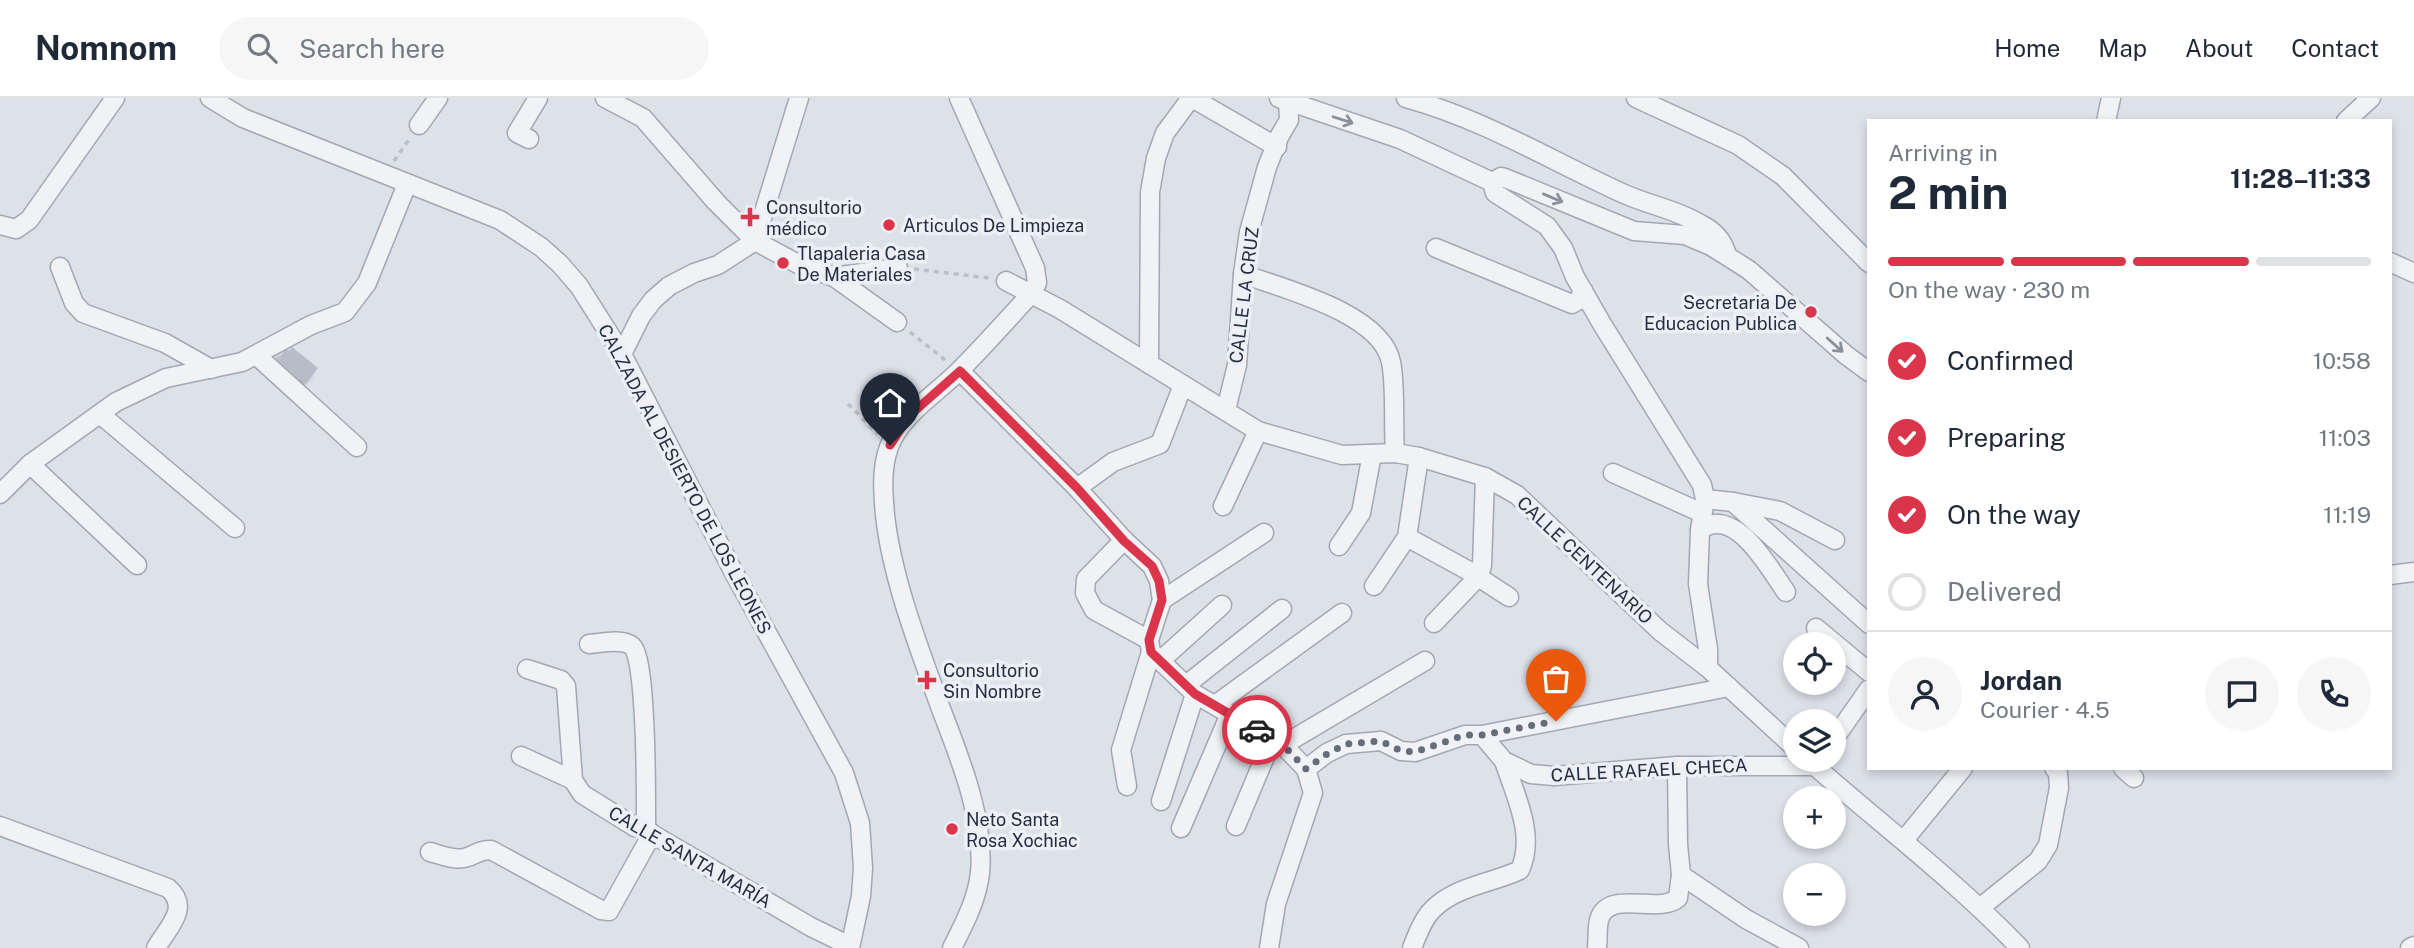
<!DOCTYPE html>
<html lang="en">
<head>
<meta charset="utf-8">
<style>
  body { margin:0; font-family:"Public Sans",sans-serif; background:#f6f6f7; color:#1f2937; height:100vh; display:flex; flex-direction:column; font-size:26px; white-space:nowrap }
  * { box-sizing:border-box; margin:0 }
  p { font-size:23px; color:#747a83 }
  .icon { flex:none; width:38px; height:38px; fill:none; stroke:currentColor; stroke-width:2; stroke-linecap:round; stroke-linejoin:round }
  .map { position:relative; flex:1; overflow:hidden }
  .sheet { position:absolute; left:1867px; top:21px; width:525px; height:651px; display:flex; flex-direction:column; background:#fff; border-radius:0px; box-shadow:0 4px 10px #0003 }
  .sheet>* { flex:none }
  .buttons { position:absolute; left:1783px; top:534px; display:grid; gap:14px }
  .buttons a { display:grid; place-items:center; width:63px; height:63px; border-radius:50%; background:#fff; box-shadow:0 4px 10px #0003; font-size:35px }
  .pin { position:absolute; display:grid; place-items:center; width:60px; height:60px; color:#fff; margin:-72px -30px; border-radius:50% 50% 50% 0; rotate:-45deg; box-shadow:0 0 7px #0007 }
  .pin .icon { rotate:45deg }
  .courier { position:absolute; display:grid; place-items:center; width:70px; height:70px; margin:-35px; border:5px solid #da354b; border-radius:50%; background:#fff; color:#222; box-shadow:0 2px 9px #0007 }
  .summary em { font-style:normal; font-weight:700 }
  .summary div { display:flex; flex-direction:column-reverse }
  .summary { display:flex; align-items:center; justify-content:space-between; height:119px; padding:0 21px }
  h1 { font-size:46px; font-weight:700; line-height:52px }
  .bar { display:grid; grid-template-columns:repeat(4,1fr); gap:10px 7px; align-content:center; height:84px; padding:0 21px }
  .bar i { height:9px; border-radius:5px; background:#e0e1e3 }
  .bar .selected { background:#da354b }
  .bar p { grid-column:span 4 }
  .line { display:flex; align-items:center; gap:18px; padding:0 21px; border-top:2px solid #e0e1e3 }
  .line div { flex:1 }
  .round { display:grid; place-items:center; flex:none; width:74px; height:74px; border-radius:37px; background:#f6f6f7 }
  ol { padding:0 21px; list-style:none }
  li { display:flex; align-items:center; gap:21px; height:77px }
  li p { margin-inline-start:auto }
  li .icon { padding:7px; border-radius:50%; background:#da354b; color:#fff; stroke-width:4 }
  li:last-child { color:#747a83 }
  li i { width:38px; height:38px; border:4px solid #e0e1e3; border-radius:50% }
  header { display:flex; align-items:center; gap:42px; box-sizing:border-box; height:98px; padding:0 35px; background:#fff; border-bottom:2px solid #e0e1e3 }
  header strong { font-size:33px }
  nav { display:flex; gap:38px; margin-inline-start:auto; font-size:24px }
  .search { width:490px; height:63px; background:#f6f6f7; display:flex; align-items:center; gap:18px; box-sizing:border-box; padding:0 24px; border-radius:38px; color:#747a83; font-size:26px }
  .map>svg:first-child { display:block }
</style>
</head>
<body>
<header>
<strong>Nomnom</strong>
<div class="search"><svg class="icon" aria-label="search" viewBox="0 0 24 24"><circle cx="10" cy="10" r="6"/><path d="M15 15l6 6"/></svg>Search here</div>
<nav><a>Home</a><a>Map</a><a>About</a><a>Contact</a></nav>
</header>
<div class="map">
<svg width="2414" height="850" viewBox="0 0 2414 850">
  <defs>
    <filter id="shadow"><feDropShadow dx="-6" dy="6" stdDeviation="2" flood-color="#0004"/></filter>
  </defs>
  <rect width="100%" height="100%" fill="#dde1e8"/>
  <!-- building -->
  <path fill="#b6bdc8" filter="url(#shadow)" d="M292 249 318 270 306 286 300 281 295 286 274 266 286 251 289 253Z"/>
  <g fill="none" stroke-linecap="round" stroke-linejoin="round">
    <!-- minor casing -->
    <g stroke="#a2a8b2" stroke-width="21">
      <g id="minor">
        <path d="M210 0 243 20 500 122 541 149 560 166 579 188 622 256 733 473 844 675 860 725 863 770 861 798 850 850"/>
        <path d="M605 0 643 20 716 104 755 143 800 167 834 179 897 224"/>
        <path d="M1192 0 1277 49"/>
        <path d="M1279 0 1400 41 1492 84 1501 79 1505 80 1634 133 1685 137 1711 148 1749 172 1846 257 1869 274"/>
        <path d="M1406 0C1483 21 1550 62 1622 95 1648 107 1678 112 1702 127 1714 133 1722 142 1726 154"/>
        <path d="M1636 0 1738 47 1783 78 1869 165"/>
        <path d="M2106 23 2111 0"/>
        <path d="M2346 23 2371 0"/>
        <path d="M419 27 438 0"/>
        <path d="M529 41 517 35 538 0"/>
        <path d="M1492 84 1495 95 1547 128 1563 150 1575 179 1602 226 1702 387 1705 401 1700 432 1698 486 1708 551V570"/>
        <path d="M0 127 16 131 29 122 115 0"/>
        <path d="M1436 150 1572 206 1579 202 1583 192"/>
        <path d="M2390 164 2414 175"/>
        <path d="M60 169 74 205 83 215 165 245 211 271"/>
        <path d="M1243 176C1284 191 1381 215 1391 264 1396 288 1393 329 1395 355"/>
        <path d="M834 179 898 170"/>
        <path d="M1006 183 1060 211 1258 333 1342 357 1395 355 1419 359 1485 379 1517 397 1660 533 1708 570 1796 651"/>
        <path d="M622 256 641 218 653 202 669 188 694 175 718 167 755 143 799 0"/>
        <path d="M256 257 357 349"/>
        <path d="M1149 266 1150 94 1156 60 1165 35 1191 0"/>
        <path d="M960 273 1077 390 1124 442 1152 468 1159 483 1162 502 1149 542 1151 554 1195 596 1283 647 1306 671 1313 695 1276 806 1269 850"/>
        <path d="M1226 312 1237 267 1243 176 1249 134 1267 69 1279 39 1289 22 1288 4"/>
        <path d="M100 316 235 430"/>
        <path d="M30 366 137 467"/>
        <path d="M1613 375 1702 415"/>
        <path d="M1077 390 1113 364 1160 346 1183 287"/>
        <path d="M0 396 30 366 116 304 166 280 242 264 311 227 345 214 367 185 407 86"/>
        <path d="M1705 401 1733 404 1869 526"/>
        <path d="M1733 404 1780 413 1835 442"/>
        <path d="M1223 408 1258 333"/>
        <path d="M1700 432C1735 406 1769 470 1786 494"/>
        <path d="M1407 439 1469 473 1509 499"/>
        <path d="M1124 442 1086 481 1085 495 1094 512 1149 542"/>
        <path d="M1339 448 1361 415 1372 356"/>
        <path d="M2390 477 2414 474"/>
        <path d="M1374 488 1407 439 1419 359"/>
        <path d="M1162 502 1264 435"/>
        <path d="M1434 525 1478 479 1482 468 1485 379"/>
        <path d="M1816 530 1869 574"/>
        <path d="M589 546C601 545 622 540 632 548 647 560 646 703 646 730"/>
        <path d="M1160 563 1222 507"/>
        <path d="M527 571 561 582 566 588 573 682 582 696 635 729 646 730 652 736 811 829 850 848"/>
        <path d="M1186 587 1282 511"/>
        <path d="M1215 607 1342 515"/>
        <path d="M1482 637 1504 663 1531 676 1554 678 1677 668H1815L1820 662"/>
        <path d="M1834 641 1869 591"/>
        <path d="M1283 647 1425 563"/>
        <path d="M521 658 573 682"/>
        <path d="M1808 662C1879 725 1954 781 2020 850"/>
        <path d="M2123 670 2134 680"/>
        <path d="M1306 671 1327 655 1346 646 1381 643 1401 653 1415 654 1465 637H1482L1729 589"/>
        <path d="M1127 688 1121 652 1151 554"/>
        <path d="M1161 703 1195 596"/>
        <path d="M0 728 168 790C191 810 168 829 156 850"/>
        <path d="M1236 728 1272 642"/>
        <path d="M1181 730 1230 616"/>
        <path d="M1904 742 1963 670"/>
        <path d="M430 754C441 757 453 762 464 760 476 758 476 752 491 752L601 812 609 813 652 736"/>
        <path d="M1681 777 1746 821 1799 850"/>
        <path d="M1981 809 2038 763 2048 747 2059 690 2058 675 2054 670"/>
        <path d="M952 850C964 826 977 802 980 775 985 722 960 660 941 611 919 550 892 481 885 417 883 394 881 371 889 349 900 317 939 294 961 271 985 247 1007 222 1030 197L1037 185 1035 170 959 0"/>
        <path d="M1412 850C1417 837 1423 821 1433 811 1456 788 1493 785 1520 772 1536 737 1515 697 1504 663"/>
        <path d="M1597 850C1598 841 1597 831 1599 822 1608 790 1659 817 1678 800L1681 777 1678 746 1677 668"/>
        <path d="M2410 850 2414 848"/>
      </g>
    </g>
    <!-- path -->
    <g stroke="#bbbfc7" stroke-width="3.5" stroke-dasharray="5 5" stroke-linecap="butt">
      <path d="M394 63 410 40"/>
      <path d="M914 171 989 180"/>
      <path d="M910 234 945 262"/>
      <path d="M848 306 878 336"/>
    </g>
    <!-- minor -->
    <use href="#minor" stroke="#f0f2f6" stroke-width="18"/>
  </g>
  <!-- one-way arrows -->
  <defs><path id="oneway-shaft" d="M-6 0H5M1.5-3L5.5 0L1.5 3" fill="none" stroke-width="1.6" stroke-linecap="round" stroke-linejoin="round" transform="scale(1.75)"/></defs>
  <g stroke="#8a909b">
    <use href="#oneway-shaft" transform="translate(1343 22) rotate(18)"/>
    <use href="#oneway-shaft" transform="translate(1553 100) rotate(23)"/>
    <use href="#oneway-shaft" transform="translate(1835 247) rotate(42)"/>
  </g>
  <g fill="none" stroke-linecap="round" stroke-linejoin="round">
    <!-- done -->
    <path stroke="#656d7b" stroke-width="7" stroke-dasharray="0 12.6" d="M1257 632 1283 647 1306 671 1327 656 1346 646 1381 643 1401 653 1415 654 1465 637H1482L1556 623"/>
    <!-- route -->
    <path stroke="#da354b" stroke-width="9" d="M890 347 909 318 960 273 1077 390 1124 443 1152 468 1159 483 1162 502 1149 542 1151 554 1195 596 1257 632"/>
  </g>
  <!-- markers -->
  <g fill="#da354b" stroke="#ecf0f6" stroke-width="2.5">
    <path d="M746.5 108.5h7v7h7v7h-7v7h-7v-7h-7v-7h7z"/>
    <circle cx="889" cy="127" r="7"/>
    <circle cx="783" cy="165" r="7"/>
    <circle cx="1811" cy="214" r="7"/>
    <path d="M923.5 571.5h7v7h7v7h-7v7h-7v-7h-7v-7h7z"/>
    <circle cx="952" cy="731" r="7"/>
  </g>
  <g text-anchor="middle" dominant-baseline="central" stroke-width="7" stroke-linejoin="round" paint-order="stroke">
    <!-- poi labels -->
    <g font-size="18" fill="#252e40" stroke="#ecf0f6" text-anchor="start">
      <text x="766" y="109">Consultorio<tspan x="766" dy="21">médico</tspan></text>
      <text x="903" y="127">Articulos De Limpieza</text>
      <text x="797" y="155">Tlapaleria Casa<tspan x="797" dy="21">De Materiales</tspan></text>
      <text x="1797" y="204" text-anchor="end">Secretaria De<tspan x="1797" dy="21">Educacion Publica</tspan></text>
      <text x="943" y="572">Consultorio<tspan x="943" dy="21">Sin Nombre</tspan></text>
      <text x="966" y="721">Neto Santa<tspan x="966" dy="21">Rosa Xochiac</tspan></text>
    </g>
    <!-- street labels -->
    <g font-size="18" fill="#252e40" stroke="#ecf0f6">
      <text transform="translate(1244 197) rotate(-83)">CALLE LA CRUZ</text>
      <text transform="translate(685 381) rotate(62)">CALZADA AL DESIERTO DE LOS LEONES</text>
      <text transform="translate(1585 462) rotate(43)">CALLE CENTENARIO</text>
      <text transform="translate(1649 672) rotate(-3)">CALLE RAFAEL CHECA</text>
      <text transform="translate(690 759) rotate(30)">CALLE SANTA MARÍA</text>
    </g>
  </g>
</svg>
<div class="buttons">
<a><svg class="icon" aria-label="locate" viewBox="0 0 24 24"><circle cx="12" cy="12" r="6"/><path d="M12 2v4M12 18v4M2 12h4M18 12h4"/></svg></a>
<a><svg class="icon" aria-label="layers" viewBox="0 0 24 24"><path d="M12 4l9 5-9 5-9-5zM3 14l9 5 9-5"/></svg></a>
<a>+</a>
<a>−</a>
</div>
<div class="pin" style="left:1556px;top:623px;background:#ea580c"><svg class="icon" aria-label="bag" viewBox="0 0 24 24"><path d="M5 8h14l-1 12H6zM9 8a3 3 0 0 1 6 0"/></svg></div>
<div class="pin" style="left:890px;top:347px;background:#1f2937"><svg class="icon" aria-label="home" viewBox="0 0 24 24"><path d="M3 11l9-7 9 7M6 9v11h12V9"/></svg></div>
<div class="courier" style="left:1257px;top:632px"><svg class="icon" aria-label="car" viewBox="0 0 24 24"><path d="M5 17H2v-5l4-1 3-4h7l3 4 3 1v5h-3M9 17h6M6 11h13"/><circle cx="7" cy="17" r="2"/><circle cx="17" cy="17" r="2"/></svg></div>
<section class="sheet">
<div class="summary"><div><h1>2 min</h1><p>Arriving in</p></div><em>11:28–11:33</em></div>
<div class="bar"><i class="selected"></i><i class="selected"></i><i class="selected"></i><i></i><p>On the way · 230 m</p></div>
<ol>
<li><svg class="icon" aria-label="check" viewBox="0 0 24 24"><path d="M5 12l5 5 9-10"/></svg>Confirmed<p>10:58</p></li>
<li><svg class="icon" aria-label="check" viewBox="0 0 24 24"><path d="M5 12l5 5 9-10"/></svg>Preparing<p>11:03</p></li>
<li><svg class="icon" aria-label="check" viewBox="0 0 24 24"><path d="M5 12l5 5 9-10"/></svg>On the way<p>11:19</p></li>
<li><i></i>Delivered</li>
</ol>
<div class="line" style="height:126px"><a class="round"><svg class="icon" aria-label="person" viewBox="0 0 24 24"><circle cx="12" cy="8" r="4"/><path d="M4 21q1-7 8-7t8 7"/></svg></a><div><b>Jordan</b><p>Courier · 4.5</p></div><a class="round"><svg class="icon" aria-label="chat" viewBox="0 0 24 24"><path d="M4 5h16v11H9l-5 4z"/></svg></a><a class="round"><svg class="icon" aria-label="phone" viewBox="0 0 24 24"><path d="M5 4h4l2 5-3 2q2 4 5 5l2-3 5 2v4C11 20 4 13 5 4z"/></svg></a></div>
</section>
</div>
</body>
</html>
